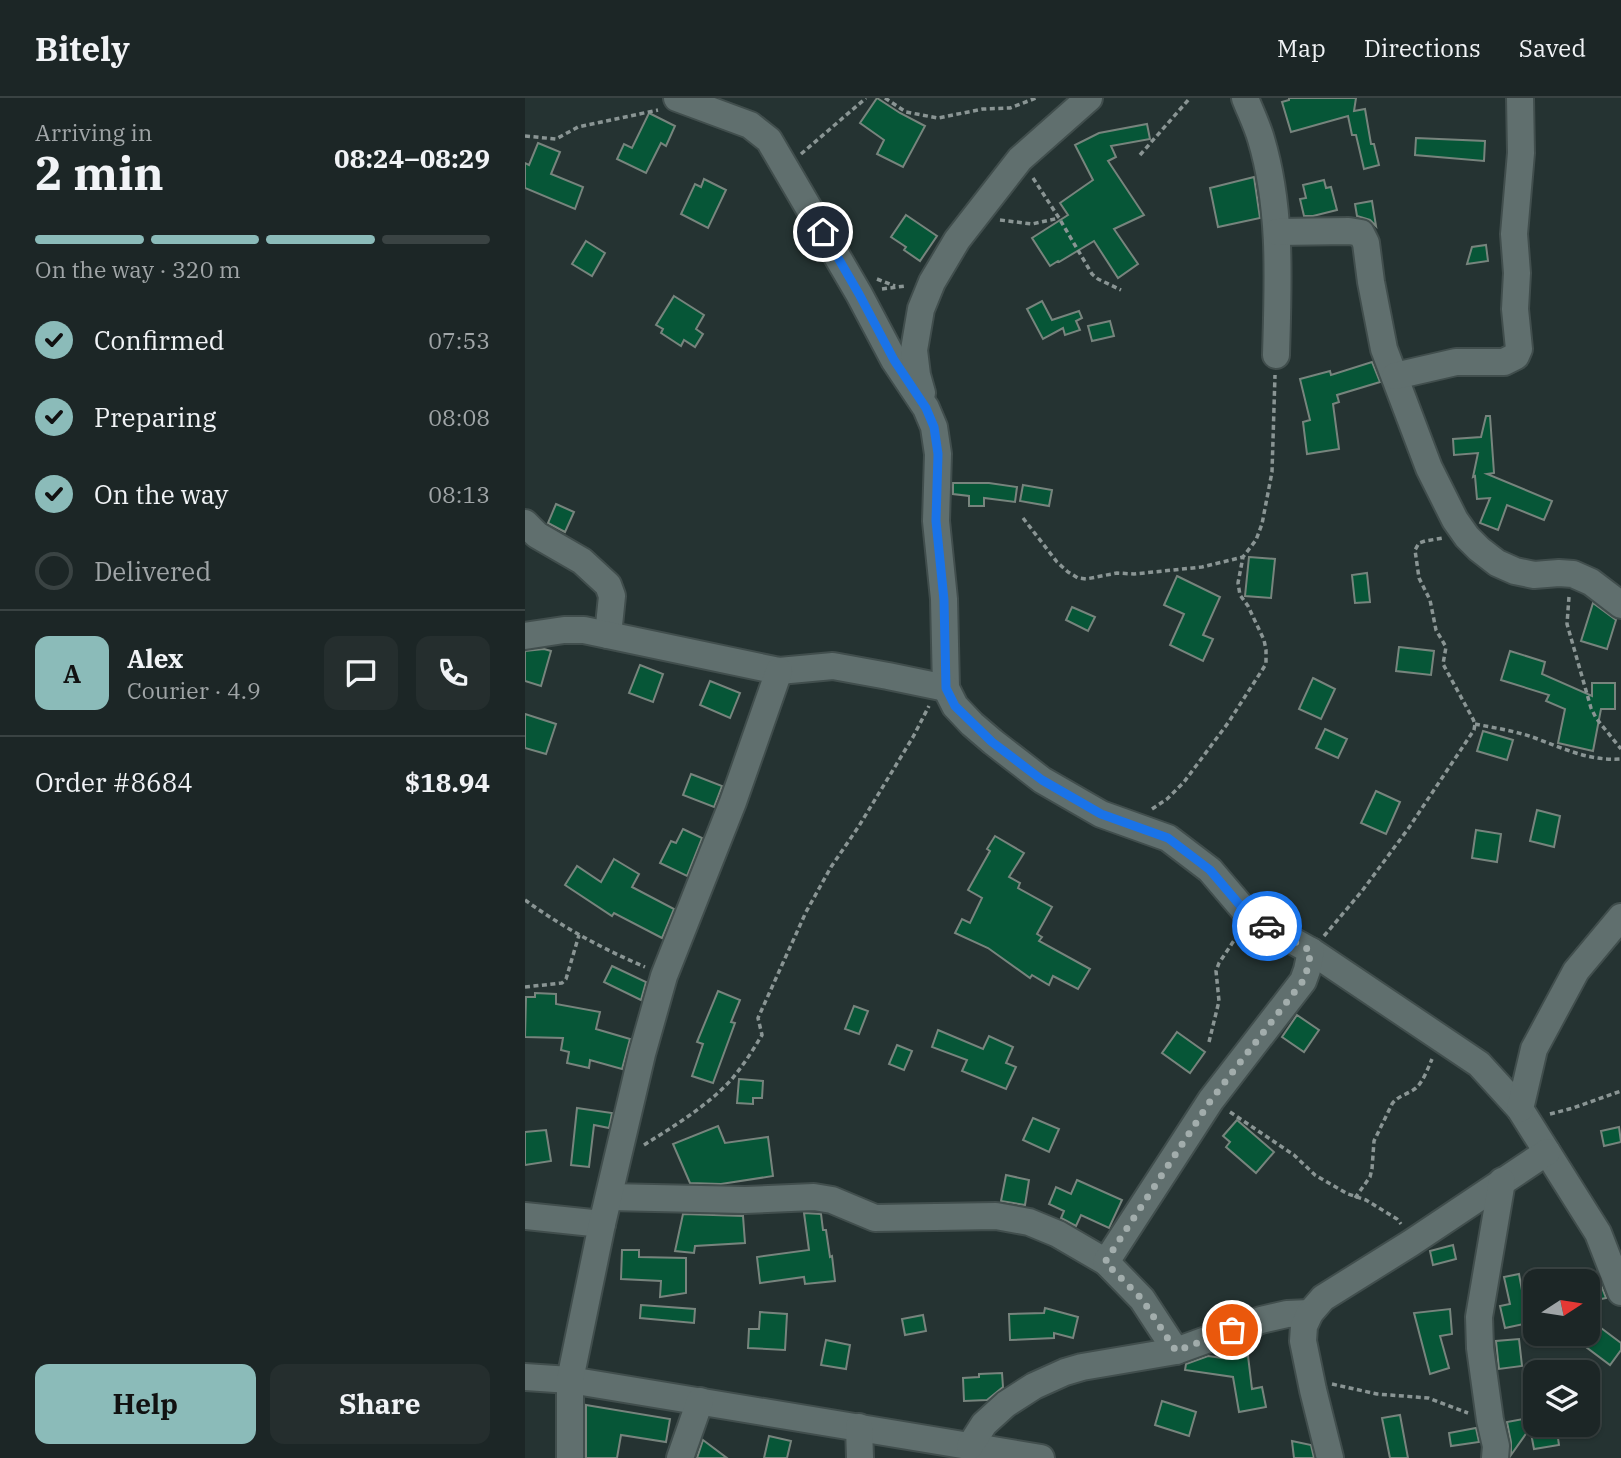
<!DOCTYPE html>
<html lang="en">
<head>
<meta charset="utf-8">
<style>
  body { margin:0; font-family:"IBM Plex Serif",serif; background:#252e2e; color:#f1f3f6; height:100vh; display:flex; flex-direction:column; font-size:26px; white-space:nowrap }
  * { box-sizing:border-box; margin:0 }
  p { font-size:23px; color:#a0a5a7 }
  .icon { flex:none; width:38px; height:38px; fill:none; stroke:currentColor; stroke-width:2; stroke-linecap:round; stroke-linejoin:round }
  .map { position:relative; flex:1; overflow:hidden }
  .panel { display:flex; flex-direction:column; background:#1c2626; width:525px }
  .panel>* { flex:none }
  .needle { width:46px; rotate:78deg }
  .controls { position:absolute; left:998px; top:1171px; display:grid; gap:14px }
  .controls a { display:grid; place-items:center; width:77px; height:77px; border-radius:14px; background:#1c2626; box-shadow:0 2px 5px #0004,0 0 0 2px #3a4343; font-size:35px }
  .pin { position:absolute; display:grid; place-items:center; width:60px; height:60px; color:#fff; margin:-30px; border:4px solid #fff; border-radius:50%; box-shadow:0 2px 7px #0007 }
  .courier { position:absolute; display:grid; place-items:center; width:70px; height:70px; margin:-35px; border:5px solid #1a73e8; border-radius:50%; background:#fff; color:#222; box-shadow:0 2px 9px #0007 }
  .summary em { font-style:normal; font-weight:700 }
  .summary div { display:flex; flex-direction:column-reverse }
  .summary { display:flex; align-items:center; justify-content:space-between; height:119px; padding:0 35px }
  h1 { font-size:46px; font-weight:700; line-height:52px }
  .bar { display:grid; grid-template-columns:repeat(4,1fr); gap:10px 7px; align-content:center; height:84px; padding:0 35px }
  .bar i { height:9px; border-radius:5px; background:#3a4343 }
  .bar .on { background:#8bbbb9 }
  .bar p { grid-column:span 4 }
  .line { display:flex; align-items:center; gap:18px; padding:0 35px; border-top:2px solid #3a4343 }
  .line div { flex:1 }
  .round { display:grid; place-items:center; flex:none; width:74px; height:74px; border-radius:14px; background:#252e2e }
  ol { padding:0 35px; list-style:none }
  li { display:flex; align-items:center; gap:21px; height:77px }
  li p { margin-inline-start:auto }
  li .icon { padding:7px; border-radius:50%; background:#8bbbb9; color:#111; stroke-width:4 }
  li:last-child { color:#a0a5a7 }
  li i { width:38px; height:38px; border:4px solid #3a4343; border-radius:50% }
  .cta { display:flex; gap:14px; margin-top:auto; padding:14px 35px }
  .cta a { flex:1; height:80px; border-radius:14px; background:#8bbbb9; color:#111; font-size:28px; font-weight:700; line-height:80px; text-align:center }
  .cta a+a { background:#252e2e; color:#f1f3f6 }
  header { display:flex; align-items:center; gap:42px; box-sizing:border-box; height:98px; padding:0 35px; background:#1c2626; border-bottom:2px solid #3a4343 }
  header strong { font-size:33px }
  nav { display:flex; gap:38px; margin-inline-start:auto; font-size:24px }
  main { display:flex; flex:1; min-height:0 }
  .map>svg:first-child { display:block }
</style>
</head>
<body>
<header>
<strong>Bitely</strong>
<nav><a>Map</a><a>Directions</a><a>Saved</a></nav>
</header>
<main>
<section class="panel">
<div class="summary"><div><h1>2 min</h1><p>Arriving in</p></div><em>08:24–08:29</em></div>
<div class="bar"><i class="on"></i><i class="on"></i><i class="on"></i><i></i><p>On the way · 320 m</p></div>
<ol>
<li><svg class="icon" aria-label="check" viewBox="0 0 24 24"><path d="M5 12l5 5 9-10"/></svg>Confirmed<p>07:53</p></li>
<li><svg class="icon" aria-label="check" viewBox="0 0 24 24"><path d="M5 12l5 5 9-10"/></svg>Preparing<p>08:08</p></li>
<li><svg class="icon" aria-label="check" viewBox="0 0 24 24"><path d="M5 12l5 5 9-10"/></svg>On the way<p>08:13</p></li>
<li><i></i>Delivered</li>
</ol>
<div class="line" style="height:126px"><b class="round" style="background:#8bbbb9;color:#111">A</b><div><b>Alex</b><p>Courier · 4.9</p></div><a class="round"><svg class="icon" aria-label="chat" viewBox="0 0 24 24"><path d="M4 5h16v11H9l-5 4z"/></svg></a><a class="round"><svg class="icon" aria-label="phone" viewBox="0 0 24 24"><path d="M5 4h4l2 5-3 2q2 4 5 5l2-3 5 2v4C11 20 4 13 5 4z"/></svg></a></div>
<div class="line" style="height:91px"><div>Order #8684</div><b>$18.94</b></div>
<div class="cta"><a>Help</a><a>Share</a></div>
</section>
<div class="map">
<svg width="1096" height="1360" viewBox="0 0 1096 1360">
  <rect width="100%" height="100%" fill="#253332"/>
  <!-- building -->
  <g fill="#065637" stroke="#77847d" stroke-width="2">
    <path d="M352 0 375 15 400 28 378 69 352 56 359 42 335 25Z"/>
    <path d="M764 0H831L829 13 840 11 846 46H849L854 67 839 71 831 37H827L823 18 766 34 757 4 764 2Z"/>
    <path d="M124 15 150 28 141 48 136 45 121 75 92 61 99 46 107 50Z"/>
    <path d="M622 26 625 41 586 48 591 59 583 63 619 117 589 131 613 166 593 180 569 143 534 164 533 163 525 168 507 140 543 117 535 105 568 82 550 47 574 35Z"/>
    <path d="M891 40 960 43 959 63 890 57Z"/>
    <path d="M13 45 35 54 26 76 58 89 50 111 0 90V65L4 67Z"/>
    <path d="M729 79 735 120 693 129 685 90Z"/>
    <path d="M179 81 201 92 183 130 156 116 170 86 176 89Z"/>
    <path d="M799 82 801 90 806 89 812 112 788 118H779L775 101 781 100 778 87Z"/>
    <path d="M847 103 851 128 845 122 832 118 830 106Z"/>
    <path d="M381 117 412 138 395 163 379 152 381 149 366 139Z"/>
    <path d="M61 143 80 155 67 178 47 166Z"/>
    <path d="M961 147 963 163 942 166 947 149Z"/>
    <path d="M149 198 179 217 171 231 178 236 170 249 159 242 156 248 136 235 138 231 131 227Z"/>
    <path d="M517 203 527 222 554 213 557 220 551 223 555 232 540 237 538 230 518 241 502 211Z"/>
    <path d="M585 223 589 238 567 243 563 228Z"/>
    <path d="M847 264 855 284 812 297 814 304 808 306 814 351 782 356 778 324 785 322 775 281 805 273 806 277Z"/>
    <path d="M961 318H965L969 375 962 376 1027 403 1019 422 982 407 973 432 955 425 965 400 952 401 950 378 948 379 953 355 929 357 928 341 956 339Z"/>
    <path d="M428 385H464L492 389 490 404 459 400V408H444V398L428 396Z"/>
    <path d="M498 387 527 392 524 408 495 403Z"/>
    <path d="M31 406 49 414 40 434 23 425Z"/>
    <path d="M724 459 750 461 746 500 720 498Z"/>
    <path d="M842 475 845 504 830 505 827 477Z"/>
    <path d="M652 478 695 499 678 537 688 541 678 563 645 547 659 516 639 507Z"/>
    <path d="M1068 505 1091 522 1082 551 1056 543Z"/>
    <path d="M547 509 570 519 563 533 541 522Z"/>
    <path d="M874 549 909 553 906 577 871 573Z"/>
    <path d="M19 551 26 553 16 588 0 583V553Z"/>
    <path d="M985 553 1020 564 1017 576 1067 598V585H1090V611H1076L1068 653 1033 645 1040 611 1021 603 1024 597 976 582Z"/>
    <path d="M115 567 138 576 128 604 104 595Z"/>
    <path d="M788 580 810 591 796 621 774 611Z"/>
    <path d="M185 583 215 595 205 620 175 607Z"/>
    <path d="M0 616 31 626 21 656 0 650Z"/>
    <path d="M800 631 822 641 813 660 791 650Z"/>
    <path d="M958 633 988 642 982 662 952 653Z"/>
    <path d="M166 676 197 688 189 709 158 697Z"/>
    <path d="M851 693 875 704 861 736 836 725Z"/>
    <path d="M1012 712 1035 718 1029 749 1005 743Z"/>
    <path d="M158 731 177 740 162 778 135 765 146 743 151 745Z"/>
    <path d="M951 732 976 736 972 764 947 760Z"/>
    <path d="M470 738 499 755 484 779 495 785 493 790 527 809 512 836 517 839 514 843 565 871 553 891 528 878 524 887 507 877 505 880 463 850 430 835 437 821 445 825 457 800 443 792 465 753 462 751Z"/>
    <path d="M89 761 114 776 107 789 149 811 137 840 89 815 87 818 40 787 52 768 76 784Z"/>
    <path d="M87 868 121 884 116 902 79 884Z"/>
    <path d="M193 893 215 902 206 924 210 925 188 985 167 978 178 946 172 944Z"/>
    <path d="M10 895 31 896V906L75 914 71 931 105 941 97 971 65 962 64 970 42 965 44 954 36 952 38 940 0 939 1 899H10Z"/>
    <path d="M329 908 343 913 334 936 320 931Z"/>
    <path d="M772 917 794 932 779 954 757 939Z"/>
    <path d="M413 932 458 951 464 938 488 949 481 965 491 969 481 991 437 973 442 962 407 949Z"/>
    <path d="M652 934 680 954 665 975 637 955Z"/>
    <path d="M372 947 387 953 379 972 364 966Z"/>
    <path d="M214 981 238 983 237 1000H228V1006L212 1005Z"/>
    <path d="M52 1010 87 1015 84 1030 69 1027 64 1069 46 1067Z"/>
    <path d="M508 1020 534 1031 524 1054 498 1042Z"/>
    <path d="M712 1022 749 1054 731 1075 701 1049 705 1044 698 1038Z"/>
    <path d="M193 1028 200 1045 243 1039 248 1078 196 1086 165 1085 148 1046Z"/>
    <path d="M1094 1029 1096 1044 1079 1048 1076 1033Z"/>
    <path d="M21 1032 26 1063 0 1067V1034Z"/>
    <path d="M481 1077 504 1082 500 1107 476 1103Z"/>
    <path d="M552 1082 597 1102 584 1130 556 1117 551 1128 536 1120 539 1113 524 1106 531 1089 546 1096Z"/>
    <path d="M279 1115 296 1116 298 1132H301L305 1159 307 1158 310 1183 280 1186 279 1179 235 1185 232 1159 284 1152Z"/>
    <path d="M158 1116 218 1118 220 1145 170 1148 169 1155 150 1153Z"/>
    <path d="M928 1147 931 1161 908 1167 905 1153Z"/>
    <path d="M97 1152H114V1159L161 1160V1195L135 1199 136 1183 96 1181Z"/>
    <path d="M1071 1174 1081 1200 1062 1204V1176Z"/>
    <path d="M994 1176 999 1203 1003 1202 1008 1224 980 1230 975 1208 985 1206 979 1179Z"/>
    <path d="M116 1207 170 1211 169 1225 115 1220Z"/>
    <path d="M520 1210 553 1219 548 1240 529 1235V1240L485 1242 484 1216 519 1215Z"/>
    <path d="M925 1211 927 1236 915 1238 924 1270 905 1276 889 1215Z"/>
    <path d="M235 1214 262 1216 260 1252 223 1250 224 1231H234Z"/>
    <path d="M398 1217 401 1233 380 1237 377 1221Z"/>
    <path d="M1068 1224 1096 1245V1252L1085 1267 1053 1243 1059 1236H1062V1231Z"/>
    <path d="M994 1241 997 1268 974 1271 971 1243Z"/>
    <path d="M301 1242 325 1247 321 1271 296 1267Z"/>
    <path d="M683 1258 704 1261 723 1258 727 1291 737 1289 741 1309 714 1314 708 1279 660 1272 661 1266Z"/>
    <path d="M477 1275 478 1289 462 1302 439 1303 438 1280 454 1279V1276Z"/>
    <path d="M637 1303 671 1314 664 1338 630 1327Z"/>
    <path d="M61 1307 145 1321 141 1344 96 1337 92 1360H61Z"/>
    <path d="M875 1317 883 1360H865L857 1320Z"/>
    <path d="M1010 1319 1008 1326H1031L1034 1347 1009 1351 1005 1330 986 1357V1344L982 1324Z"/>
    <path d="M951 1330 954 1344 926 1348 924 1335Z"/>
    <path d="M244 1338 266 1343 262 1360H239Z"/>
    <path d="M178 1342 202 1360H172Z"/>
    <path d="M767 1343 786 1347 789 1360H769Z"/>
  </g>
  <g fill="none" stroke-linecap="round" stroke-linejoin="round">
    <!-- minor casing -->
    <g stroke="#414e4d" stroke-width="30">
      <g id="minor">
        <path d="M152 0 225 27 244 42 334 196 369 262 401 310 409 329 413 356 411 423 419 501 421 590 430 608 447 626 468 644 517 682 576 716 643 740 685 772 725 819 786 853 954 966 995 1011 1073 1135 1096 1194"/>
        <path d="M720 0C725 13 732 27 736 41 757 111 753 185 751 257"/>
        <path d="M752 134 824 133 836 135 841 145 846 184 859 251 904 370 930 422 942 439 954 451 972 465 990 473 1009 477 1034 475 1048 476 1066 484 1096 507"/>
        <path d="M870 278 931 264H979L991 258 994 251 990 211 992 175 989 136 996 55 995 0"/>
        <path d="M397 295 392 277 389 252 396 211 407 184 432 142 495 61 564 0"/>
        <path d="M0 425 12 437 57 463 83 487 87 498 83 537"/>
        <path d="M0 538 39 532H59L254 573 308 568 363 578 421 590"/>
        <path d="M995 1011 1009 951 1051 873 1096 819"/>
        <path d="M84 1099 220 1102 289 1099 307 1102 350 1120 471 1118 504 1124 533 1136 581 1164 617 1201 651 1253"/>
        <path d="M0 1118 77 1126"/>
        <path d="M581 1164 686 1002 778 883 782 872 786 853"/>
        <path d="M0 1279 45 1282 516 1360"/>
        <path d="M334 1329 335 1360"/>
        <path d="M445 1348 459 1326 481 1306 509 1288 540 1274 557 1269 651 1253 736 1222 762 1216 785 1215"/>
        <path d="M45 1360V1282L77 1126 117 956 139 878 208 704 254 573"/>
        <path d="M155 1360 175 1303"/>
        <path d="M805 1360 788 1292 778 1243 779 1228 785 1215 798 1200 886 1145 1022 1054"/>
        <path d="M970 1360 971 1348 965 1322 955 1250 954 1219 977 1083"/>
      </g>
    </g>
    <!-- path -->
    <g stroke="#8a9594" stroke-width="3.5" stroke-dasharray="5 3.5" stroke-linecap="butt">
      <path d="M360 0 381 14 413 20 458 11 485 10 511 0"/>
      <path d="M0 38 31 41 53 29 133 12"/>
      <path d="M276 56 341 0"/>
      <path d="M615 57 665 0"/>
      <path d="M508 80 534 120 567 176 573 181 596 192"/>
      <path d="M475 122 507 126 534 120"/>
      <path d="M352 181 370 188"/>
      <path d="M357 191 380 188"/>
      <path d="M498 420 532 464 543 474 553 480 561 481 592 475 609 476 677 469 718 459"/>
      <path d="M1044 499 1042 526 1066 610 1071 620 1096 651"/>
      <path d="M950 626C970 630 991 633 1010 640 1040 651 1064 663 1096 661"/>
      <path d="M627 711 642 701 659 684 703 625 741 566V552L739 542 723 508 715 497 713 485 718 459 731 442 737 426 747 374 750 277"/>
      <path d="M0 802C37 829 78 851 120 869"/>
      <path d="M799 838 837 793 883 731 949 632 950 626 948 621 918 566 921 549 911 532 905 502 894 480 890 452 894 445 900 443 918 440"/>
      <path d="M0 889 37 885 41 881 54 837"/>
      <path d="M684 944 694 903 691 873 694 865 712 838"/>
      <path d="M705 1014 769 1057 790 1077 823 1096 841 1102 872 1121 876 1126"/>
      <path d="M1025 1016 1048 1010 1096 993"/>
      <path d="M119 1047C149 1028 181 1009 206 982 218 968 228 952 237 937L233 920 281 814 306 769 334 728 388 639 404 608"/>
      <path d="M830 1100 845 1079 847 1071 849 1043 867 1006C873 997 885 996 892 989 899 982 903 970 907 961"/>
      <path d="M807 1286 852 1296 903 1300 943 1315"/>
    </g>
    <!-- minor -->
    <use href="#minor" stroke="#606f6e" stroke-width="26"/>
  </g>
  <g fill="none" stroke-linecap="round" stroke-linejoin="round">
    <!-- done -->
    <path stroke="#a2adac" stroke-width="7" stroke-dasharray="0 12.6" d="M707 1232 651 1253 617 1201 580 1164 686 1002 778 883 782 872 786 853 742 828"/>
    <!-- route -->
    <path stroke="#1a73e8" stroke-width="9" d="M298 134 334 196 369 262 401 310 409 329 413 356 411 423 419 502 421 590 430 608 467 644 517 682 576 716 643 740 685 772 725 819 742 828"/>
  </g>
</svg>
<div class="controls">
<a><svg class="needle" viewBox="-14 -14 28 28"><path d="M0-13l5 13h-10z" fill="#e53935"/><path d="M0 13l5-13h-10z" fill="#a0a5a7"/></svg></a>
<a><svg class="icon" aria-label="layers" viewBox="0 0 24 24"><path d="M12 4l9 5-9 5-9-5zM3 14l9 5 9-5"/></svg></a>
</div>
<div class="pin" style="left:707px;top:1232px;background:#ea580c"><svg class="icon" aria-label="bag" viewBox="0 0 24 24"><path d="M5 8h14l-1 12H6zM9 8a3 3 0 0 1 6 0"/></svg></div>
<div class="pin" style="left:298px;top:134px;background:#1f2937"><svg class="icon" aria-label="home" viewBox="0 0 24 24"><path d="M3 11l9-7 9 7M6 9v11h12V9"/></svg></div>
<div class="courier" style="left:742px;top:828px"><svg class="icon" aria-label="car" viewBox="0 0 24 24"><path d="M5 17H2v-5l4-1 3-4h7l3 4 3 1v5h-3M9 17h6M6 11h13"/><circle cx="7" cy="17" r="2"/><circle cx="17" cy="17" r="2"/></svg></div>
</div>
</main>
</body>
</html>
